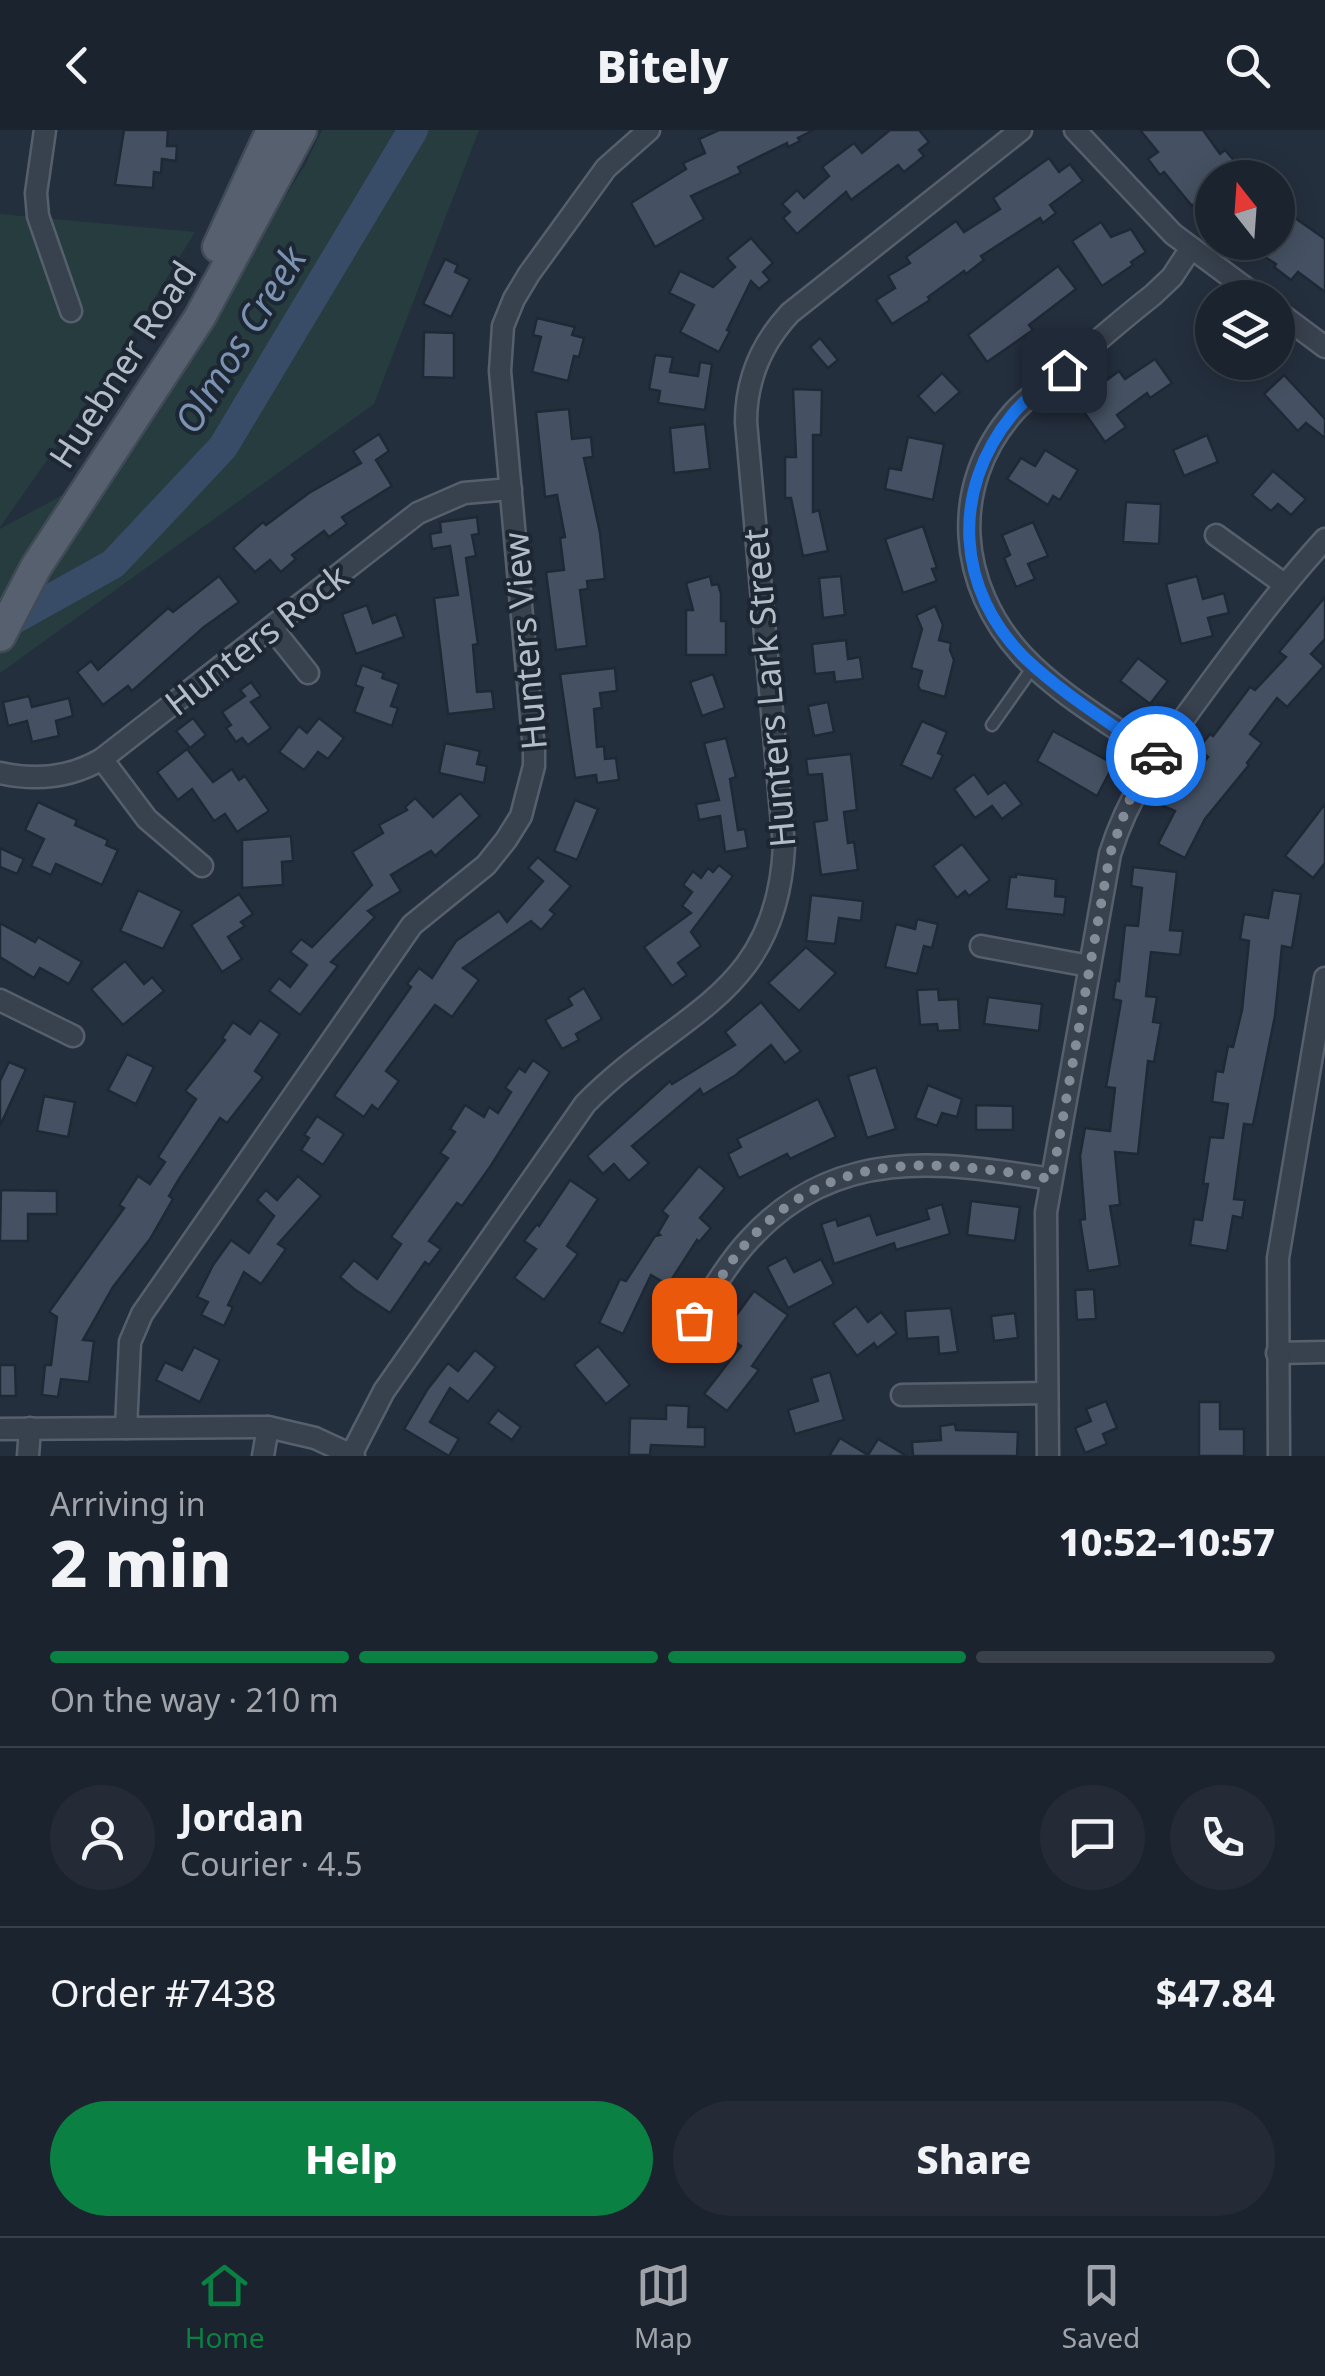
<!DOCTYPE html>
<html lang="en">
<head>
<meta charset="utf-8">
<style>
  body { margin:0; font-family:"Noto Sans",sans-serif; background:#242b36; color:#f1f3f6; height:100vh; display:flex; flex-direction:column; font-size:38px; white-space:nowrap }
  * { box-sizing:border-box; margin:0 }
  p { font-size:32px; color:#a0a4aa }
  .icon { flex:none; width:55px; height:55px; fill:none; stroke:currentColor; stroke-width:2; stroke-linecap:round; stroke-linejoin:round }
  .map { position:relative; height:1326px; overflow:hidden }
  .drawer { display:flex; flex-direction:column; background:#1b232e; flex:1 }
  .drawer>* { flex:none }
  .needle { width:65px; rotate:343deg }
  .tools { position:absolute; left:1195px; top:30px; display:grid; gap:20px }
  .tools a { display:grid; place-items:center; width:100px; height:100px; border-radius:50%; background:#1b232e; box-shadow:0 5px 25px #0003,0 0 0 2px #39404a; font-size:50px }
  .pin { position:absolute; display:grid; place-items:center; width:85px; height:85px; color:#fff; margin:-42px; border-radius:20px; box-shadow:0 5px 15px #0006 }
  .courier { position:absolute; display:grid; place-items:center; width:100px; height:100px; margin:-50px; border:8px solid #1a73e8; border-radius:50%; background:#fff; color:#222; box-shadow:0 2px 12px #0007 }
  .summary em { font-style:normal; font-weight:800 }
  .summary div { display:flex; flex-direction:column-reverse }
  .summary { display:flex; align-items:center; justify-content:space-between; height:170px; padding:0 50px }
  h1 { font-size:65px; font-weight:800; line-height:75px }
  .bar { display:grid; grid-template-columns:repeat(4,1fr); gap:15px 10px; align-content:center; height:120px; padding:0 50px }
  .bar i { height:12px; border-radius:8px; background:#39404a }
  .bar .on { background:#0b8043 }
  .bar p { grid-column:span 4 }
  .line { display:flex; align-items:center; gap:25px; padding:0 50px; border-top:2px solid #39404a }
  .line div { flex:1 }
  .round { display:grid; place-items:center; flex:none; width:105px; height:105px; border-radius:52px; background:#242b36 }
  .cta { display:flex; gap:20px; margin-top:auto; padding:20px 50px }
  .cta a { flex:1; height:115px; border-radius:60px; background:#0b8043; color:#fff; font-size:40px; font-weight:800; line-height:115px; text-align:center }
  .cta a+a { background:#242b36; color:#f1f3f6 }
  header { display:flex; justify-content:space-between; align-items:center; height:130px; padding:0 50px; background:#1b232e; font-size:45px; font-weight:800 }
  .menu { display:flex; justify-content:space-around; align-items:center; height:140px; border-top:2px solid #39404a; background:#1b232e; font-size:28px; color:#a0a4aa }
  .menu a { display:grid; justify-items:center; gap:5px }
  .menu .on { color:#0b8043 }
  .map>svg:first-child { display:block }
</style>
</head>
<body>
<header><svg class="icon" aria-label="back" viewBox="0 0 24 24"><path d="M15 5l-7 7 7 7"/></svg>Bitely<svg class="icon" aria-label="search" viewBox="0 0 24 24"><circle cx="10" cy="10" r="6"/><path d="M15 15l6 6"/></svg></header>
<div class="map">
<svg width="1325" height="1326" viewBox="0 0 1325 1326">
  <rect width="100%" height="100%" fill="#242f3e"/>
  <!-- green -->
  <g fill="#263c3f">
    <path d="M322 0H479L374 274 0 543V399L116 336 305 35Z"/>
    <path d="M0 84 195 102 111 239 0 397Z"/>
  </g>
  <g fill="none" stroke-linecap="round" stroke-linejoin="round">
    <!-- river -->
    <path stroke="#394c67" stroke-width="30" d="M0 497 113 434 223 317 413 0"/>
  </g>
  <!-- building -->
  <g fill="#455162" stroke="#1f2835" stroke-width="2.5">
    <path d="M124 0H168L167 16H177L176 31 162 29 161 43 154 42 153 58 115 55Z"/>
    <path d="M719 0H814L798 8 800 11 788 17 787 13 738 37 741 43 691 66 704 89 655 117 631 73 686 39 683 33 705 23 699 9Z"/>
    <path d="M890 0H919L929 12 919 20 924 26 904 42 898 35 851 70 846 62 797 104 783 88 790 82 782 74 797 60 804 68 829 46 822 37 854 13 862 23Z"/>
    <path d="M1140 0H1203L1220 24 1225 20 1249 48H1212V58L1192 76 1164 42 1160 45 1148 29 1158 22Z"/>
    <path d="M1049 28 1059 42 1070 34 1083 51 1050 75 1056 83 1043 93 1040 88 981 126 984 130 966 144 964 141 928 167 930 170 892 194 876 170 895 158 888 146 910 133 906 127 956 91 964 102 1000 79 993 68Z"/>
    <path d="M1278 76 1325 109V162L1298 142 1291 150 1274 137 1276 134 1241 112H1278Z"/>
    <path d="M1101 92 1111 107 1131 99 1146 122 1131 132 1133 135 1102 156 1072 111Z"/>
    <path d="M751 108 773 133 763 142 770 150 759 159 751 151 727 200 730 201 719 222 680 202 694 175 669 163 680 141 713 157 735 137 727 128Z"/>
    <path d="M445 129 458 135 455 142 470 149 451 187 423 174Z"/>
    <path d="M1058 136 1076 159 1029 195 1033 200 987 232 968 205Z"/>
    <path d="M537 188 575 197 572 205 584 208 579 227 574 226 568 251 532 242 541 207 533 205Z"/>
    <path d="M424 202 454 203V248L423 247Z"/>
    <path d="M820 208 838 230 828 238 810 217Z"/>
    <path d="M655 225 673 227 670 242 698 246 700 232 712 234 705 280 658 273 660 261 649 259Z"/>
    <path d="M1155 229 1172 253 1150 268 1147 263 1117 285 1126 297 1105 312 1073 266 1088 255 1092 261 1119 241 1125 249Z"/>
    <path d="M942 243 960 262 935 284 918 266Z"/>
    <path d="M1284 245 1325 289V308L1306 293 1298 301 1264 264Z"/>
    <path d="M793 259 822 260 821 305H813V382L819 380 828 421 803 426 791 368H785V327H796Z"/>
    <path d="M569 279 572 309 591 307 593 327 584 328 600 403 605 449 587 451 588 459 580 460 587 516 556 520 546 442 564 440 560 408 565 407 557 365 545 367 536 282Z"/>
    <path d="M705 294 710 339 674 343 670 298Z"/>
    <path d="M379 304 389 321 376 330 392 356 342 387 347 394 329 407 324 401 292 425 296 429 281 442 270 430 255 442 233 418 263 392 266 395 309 363 361 333 353 321Z"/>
    <path d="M1207 305 1218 332 1184 346 1173 320Z"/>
    <path d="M908 307 944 314 933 370 885 359 889 338 901 340Z"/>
    <path d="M1045 320 1078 340 1060 370 1053 366 1048 375 1007 349 1021 328 1035 336Z"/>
    <path d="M1273 341 1306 369 1291 385 1278 374 1271 381 1252 365Z"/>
    <path d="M1126 372 1161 374 1159 414 1123 412Z"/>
    <path d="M477 387 479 404 472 405 476 426 466 428 478 514 473 515 477 562 492 561 494 579 448 584 434 468 458 465 450 416 432 419 430 404 441 402 440 392Z"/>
    <path d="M1033 392 1048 426 1028 434 1035 449 1016 457 1004 428 1010 425 1002 405Z"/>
    <path d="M923 396 937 438 932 439 937 451 903 463 885 409Z"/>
    <path d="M219 446 239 472 204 497 132 561 128 556 103 575 77 542 91 531 98 540 168 478 173 482Z"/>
    <path d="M710 446 712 455 718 454 721 464V491H726V525H686V480H693L686 453Z"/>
    <path d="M841 446 845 485 823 488 819 448Z"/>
    <path d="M1197 446 1203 469 1224 463 1229 483 1208 488 1213 506 1181 514 1166 454Z"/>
    <path d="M1325 467V509L1311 524 1324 536 1287 577 1277 568 1250 604 1262 613 1247 633 1249 635 1205 689 1185 728 1158 714 1175 681 1163 676 1171 661 1178 664 1208 627 1198 619 1210 604 1213 606 1250 557 1255 560 1286 527 1279 522Z"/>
    <path d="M367 475 373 493 396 484 404 507 356 524 342 484Z"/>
    <path d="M935 476 943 495 939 510 951 513 950 520 954 530 945 567 920 560 918 555 922 541 911 538 922 499 916 485Z"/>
    <path d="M846 510 848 529 860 527 863 549 835 552 834 542 815 544 812 514Z"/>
    <path d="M1138 528 1168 551 1150 574 1120 551Z"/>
    <path d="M362 535 384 543 382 548 399 554 391 576 398 578 392 596 354 582 363 558 355 555Z"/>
    <path d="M615 538 617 561 600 563 602 578 594 579 597 617 604 616 605 629 616 628 619 650 597 653 596 645 575 648 560 544Z"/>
    <path d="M713 544 725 578 702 586 690 552Z"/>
    <path d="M251 552 261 566 251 572 271 598 248 615 242 608 236 612 226 598 231 595 222 582 245 566 240 560Z"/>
    <path d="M29 566 32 577 69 568 73 586 56 591 59 606 32 612 27 591 8 596 3 572Z"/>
    <path d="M828 572 834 602 814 606 808 576Z"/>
    <path d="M193 588 206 605 190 618 176 601Z"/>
    <path d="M319 588 344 608 328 629 318 622 304 640 279 622 299 596 307 603Z"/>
    <path d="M922 591 947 602 938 623 943 625 932 649 901 635Z"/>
    <path d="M1053 601 1114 634 1097 666 1037 631Z"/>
    <path d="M726 608 736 647 730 649 738 700 745 699 748 718 725 722 720 686 699 690 696 674 719 670 704 613Z"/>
    <path d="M445 613 480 621 477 634 487 636 484 653 439 643Z"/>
    <path d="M187 619 213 652 232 639 239 650 245 646 269 681 237 702 225 684 214 691 192 659 178 670 157 642Z"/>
    <path d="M851 624 857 680 844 682 848 713 854 712 858 740 821 745 814 692 827 690 822 644 808 645 806 629Z"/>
    <path d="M974 644 988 664 1005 652 1022 674 1002 689 992 676 975 688 954 659Z"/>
    <path d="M460 663 480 686 435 726 431 721 391 745 401 761 368 781 375 787 331 832 338 836 300 885 269 861 279 848 290 857 307 835 290 822 301 809 312 817 372 755 352 722 383 703 379 695 407 680 405 677 415 668 433 687Z"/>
    <path d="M575 670 598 679 577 730 554 721Z"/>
    <path d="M38 672 77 690 75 695 108 710 106 715 118 720 102 755 56 734 51 745 31 736 44 709 25 700Z"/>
    <path d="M1325 674V733L1313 748 1285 726Z"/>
    <path d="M291 706 293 731 282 732 283 755 242 758V710Z"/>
    <path d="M962 714 990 750 969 766 965 761 957 768 933 736Z"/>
    <path d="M0 718 24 729 17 744 0 737Z"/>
    <path d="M538 727 571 756 550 780 555 784 541 800 531 791 463 838 479 850 452 887 435 875 386 941 399 951 378 980 372 975 364 987 334 966 411 857 407 854 419 838 432 848 456 811 499 781 507 792 543 751 528 738Z"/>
    <path d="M719 735 733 746 691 802 701 816 678 833 687 845 672 856 644 817 691 783 682 776 692 762 683 755 693 741 701 748 708 738 713 742Z"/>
    <path d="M1133 737 1177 742 1170 800 1183 801 1180 825 1151 822 1146 866 1157 867 1153 892 1161 893 1154 932 1148 931 1138 1024 1115 1022 1120 1075 1110 1076 1120 1136 1088 1141 1080 1090 1085 1089 1080 1026 1085 998 1110 1001 1115 958 1106 957 1121 871 1113 869 1116 850 1119 851 1125 795 1138 796 1142 758 1131 756Z"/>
    <path d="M1016 744 1056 749 1055 766 1066 767 1064 785 1006 779 1010 747H1016Z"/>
    <path d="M138 760 182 781 163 819 120 801Z"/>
    <path d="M1273 760 1301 764 1292 818 1282 816 1275 886 1253 995 1244 994 1234 1069 1245 1070 1242 1088 1233 1086 1227 1121 1190 1115 1194 1089 1202 1090 1208 1054H1203L1210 1007 1223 1008 1228 974 1212 972 1216 941 1223 942 1228 916 1233 917 1242 880 1249 811 1240 809 1244 784 1268 788Z"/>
    <path d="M239 764 253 784 241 792 245 796 228 807 242 829 222 842 191 795Z"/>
    <path d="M811 765 863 771 861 791 839 788 835 814 806 811Z"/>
    <path d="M917 789 938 794 932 818 924 816 917 844 885 837 896 794 915 799Z"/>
    <path d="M0 793 35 812 38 807 82 832 69 854 40 838 34 848 0 827Z"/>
    <path d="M806 817 836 843 799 881 768 853Z"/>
    <path d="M125 831 144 854 152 847 164 861 123 895 91 859Z"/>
    <path d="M584 858 602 889 576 904 579 910 562 919 545 890 572 875 568 868Z"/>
    <path d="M938 859 939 870 958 869 960 900 938 901 937 894 920 895 917 860Z"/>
    <path d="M988 867 1042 874 1039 901 984 894Z"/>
    <path d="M761 872 801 921 785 933 771 915 736 945 703 965 700 959 632 1016 649 1033 629 1051 614 1034 603 1044 587 1026 670 951 672 954 735 915 725 902Z"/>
    <path d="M260 890 280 904 255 941 263 947 227 993 220 988 179 1049 169 1066 173 1069 150 1109 113 1157 83 1210 94 1211 89 1252 61 1249 58 1267 42 1265 45 1235H51L57 1187 49 1182 124 1078 119 1075 138 1046 150 1054 165 1032 158 1027 196 969 185 961 225 910 222 908 233 892 250 904Z"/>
    <path d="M127 924 154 937 136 974 108 960Z"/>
    <path d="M533 930 550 942 490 1037 462 1076 457 1073 429 1111 441 1119 429 1135 425 1132 390 1183 354 1159 340 1147 354 1130 377 1149 401 1114 391 1107 448 1028 440 1023 455 1002 450 999 465 975 484 987 489 977 498 983 511 962 505 958 519 938 525 942Z"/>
    <path d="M9 932 26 939 0 996V951Z"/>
    <path d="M876 937 896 999 867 1008 848 946Z"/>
    <path d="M928 955 962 969 957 987 942 983 937 996 915 988Z"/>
    <path d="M44 966 75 972 68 1007 37 1001Z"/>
    <path d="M818 969 836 1007 790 1029 787 1024 739 1048 728 1024 741 1017 737 1009Z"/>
    <path d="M976 975 1013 976V1000H976Z"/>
    <path d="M317 986 344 1004 323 1035 301 1020 309 1008 304 1005Z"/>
    <path d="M699 1036 725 1058 700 1088 711 1098 699 1112 697 1110 668 1155 651 1145 623 1204 599 1193 620 1149 626 1151 655 1106 660 1105 658 1103 668 1086 662 1081Z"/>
    <path d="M298 1046 321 1066 278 1114 286 1119 261 1154 244 1142 228 1175 233 1177 224 1196 201 1185 208 1172 197 1167 213 1135 231 1110 249 1123 274 1086 257 1070 266 1060 277 1070Z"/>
    <path d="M570 1050 598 1069 567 1116 578 1124 544 1170 514 1148 536 1119 524 1111 537 1094 539 1096Z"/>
    <path d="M1 1060 57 1061V1084H28V1111H0Z"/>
    <path d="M971 1071 1020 1077 1015 1111 967 1105Z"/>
    <path d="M942 1074 950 1104 896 1120 894 1113 834 1134 821 1094 836 1089 838 1096 870 1085 877 1105 929 1089 926 1079Z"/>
    <path d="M786 1127 794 1142 821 1129 834 1154 788 1178 767 1137Z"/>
    <path d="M1094 1159 1096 1189 1077 1190 1075 1160Z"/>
    <path d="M754 1161 788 1185 752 1236 759 1240 727 1281 704 1264 741 1216 723 1203Z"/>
    <path d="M856 1176 868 1192 881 1182 897 1203 877 1218 874 1213 857 1226 833 1193Z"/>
    <path d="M951 1178 958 1222 939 1224 938 1207 907 1209 905 1181Z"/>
    <path d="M1015 1183 1018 1208 994 1211 991 1186Z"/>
    <path d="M598 1216 630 1255 606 1274 574 1235Z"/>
    <path d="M194 1217 220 1230 200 1272 156 1250 165 1232 182 1240Z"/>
    <path d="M475 1220 496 1237 468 1272 450 1258 430 1292 459 1309 449 1326 404 1299 427 1260 448 1233 458 1241Z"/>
    <path d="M0 1235H15L16 1266H0Z"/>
    <path d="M830 1242 844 1290 795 1304 788 1280 818 1271 811 1248Z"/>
    <path d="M1106 1271 1117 1298 1103 1304 1107 1314 1085 1323 1075 1298 1091 1291 1086 1279Z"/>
    <path d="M1199 1272H1220V1299H1244V1326H1199Z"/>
    <path d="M666 1275 689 1276 688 1297H705V1317L651 1315 650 1325H629L630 1288 666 1289Z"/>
    <path d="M498 1280 521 1297 512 1310 488 1293Z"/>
    <path d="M955 1294 956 1300 1018 1302 1017 1326H913L912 1312 941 1310 940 1296Z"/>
    <path d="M840 1308 868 1325 878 1309 907 1326H829Z"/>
  </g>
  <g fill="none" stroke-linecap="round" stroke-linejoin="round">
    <!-- lane casing -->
    <g stroke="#565f6c" stroke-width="15">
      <path id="lane" d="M992 595 1033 537"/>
    </g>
    <!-- street casing -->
    <g stroke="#565f6c" stroke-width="25">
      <g id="street">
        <path d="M45 0 36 63 38 86 71 181"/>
        <path d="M1075 0 1173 104 1259 168"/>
        <path d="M1278 182 1325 217"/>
        <path d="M1216 405 1284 454"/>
        <path d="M272 498 308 543"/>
        <path d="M1156 626C1112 594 1059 565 1022 525 958 456 949 356 1013 283 1026 268 1044 256 1059 244 1090 217 1121 190 1153 165L1172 147 1191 118"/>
        <path d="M102 629 147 689 202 736"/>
        <path d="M0 643C36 651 70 648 102 629L418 383 464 363 511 359"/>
        <path d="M981 816 1089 836"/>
        <path d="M0 870 73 906"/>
        <path d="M677 1217C700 1182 721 1140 750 1109 836 1016 939 1031 1051 1049"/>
        <path d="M1277 1223 1325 1222"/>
        <path d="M902 1265 1047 1263"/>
        <path d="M126 1298 130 1212 142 1184 412 795 486 735 506 710 521 686 534 636V620L500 241 503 196 514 169 529 144 606 38 649 0"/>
        <path d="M0 1299 268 1297 315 1308 354 1326"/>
        <path d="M351 1325 384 1261 585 974C676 881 777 868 784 716L746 292C746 250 762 213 790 183L1021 0"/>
        <path d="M28 1326 30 1298"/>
        <path d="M263 1326 268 1297"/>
        <path d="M1048 1326 1046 1082 1110 724C1130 658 1170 608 1210 553 1247 503 1283 455 1325 409"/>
        <path d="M1279 1326 1278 1128 1325 848"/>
      </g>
    </g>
    <!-- primary casing -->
    <g stroke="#414a57" stroke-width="35">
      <g id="primary">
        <path d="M218 117 272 0"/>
        <path d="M0 506 36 437 200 187 301 0"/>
      </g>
    </g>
    <!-- lane -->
    <use href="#lane" stroke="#38414e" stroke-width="10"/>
    <!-- street -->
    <use href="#street" stroke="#38414e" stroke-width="20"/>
    <!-- primary -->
    <use href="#primary" stroke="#56606e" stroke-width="30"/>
  </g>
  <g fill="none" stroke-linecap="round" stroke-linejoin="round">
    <!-- done -->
    <path stroke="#828b98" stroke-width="10" stroke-dasharray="0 18" d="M694 1190C712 1163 728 1132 751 1108 838 1016 939 1031 1052 1049L1110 724 1129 671 1156 626"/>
    <!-- route -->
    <path stroke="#1a73e8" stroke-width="12" d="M1064 240C1047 254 1025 268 1012 285 950 361 956 461 1026 529 1065 566 1113 594 1156 626"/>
  </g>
  <g text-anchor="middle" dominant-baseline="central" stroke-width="8" stroke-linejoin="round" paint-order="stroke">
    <!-- street labels -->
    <g font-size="35" fill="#b4bcc9" stroke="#1d2633">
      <text transform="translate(122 234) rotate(-57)">Huebner Road</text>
      <text transform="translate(256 509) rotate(-38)">Hunters Rock</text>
      <text transform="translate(524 511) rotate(-95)">Hunters View</text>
      <text transform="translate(768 558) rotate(-95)">Hunters Lark Street</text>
    </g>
    <!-- water labels -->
    <g font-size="38" font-style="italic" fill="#7c92b1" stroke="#1d2633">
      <text transform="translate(239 209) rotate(-58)">Olmos Creek</text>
    </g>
  </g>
</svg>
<div class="tools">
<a><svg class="needle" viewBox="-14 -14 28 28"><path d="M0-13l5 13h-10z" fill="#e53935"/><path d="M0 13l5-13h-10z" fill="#a0a4aa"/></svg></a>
<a><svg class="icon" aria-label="layers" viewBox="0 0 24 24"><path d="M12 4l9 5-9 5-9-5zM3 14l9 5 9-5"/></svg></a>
</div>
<div class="pin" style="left:694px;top:1190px;background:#ea580c"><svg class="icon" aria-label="bag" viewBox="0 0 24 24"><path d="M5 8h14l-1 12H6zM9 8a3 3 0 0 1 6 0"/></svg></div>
<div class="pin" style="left:1064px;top:240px;background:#1f2937"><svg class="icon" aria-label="home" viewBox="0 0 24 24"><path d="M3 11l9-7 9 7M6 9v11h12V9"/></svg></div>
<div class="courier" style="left:1156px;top:626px"><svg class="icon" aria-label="car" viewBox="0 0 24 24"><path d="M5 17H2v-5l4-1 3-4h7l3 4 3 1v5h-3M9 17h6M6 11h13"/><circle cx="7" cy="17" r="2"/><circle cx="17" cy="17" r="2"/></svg></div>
</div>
<section class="drawer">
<div class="summary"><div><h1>2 min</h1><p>Arriving in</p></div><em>10:52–10:57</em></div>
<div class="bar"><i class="on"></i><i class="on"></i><i class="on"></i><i></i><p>On the way · 210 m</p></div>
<div class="line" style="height:180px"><a class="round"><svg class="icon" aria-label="person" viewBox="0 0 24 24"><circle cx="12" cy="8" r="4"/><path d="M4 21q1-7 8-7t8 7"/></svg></a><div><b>Jordan</b><p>Courier · 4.5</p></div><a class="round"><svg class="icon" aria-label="chat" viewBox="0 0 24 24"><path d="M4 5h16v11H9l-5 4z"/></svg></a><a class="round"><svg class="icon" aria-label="phone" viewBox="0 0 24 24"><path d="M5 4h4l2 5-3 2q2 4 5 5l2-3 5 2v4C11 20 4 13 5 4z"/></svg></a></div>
<div class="line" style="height:130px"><div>Order #7438</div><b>$47.84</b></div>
<div class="cta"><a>Help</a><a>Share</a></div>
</section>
<nav class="menu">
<a class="on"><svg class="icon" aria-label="home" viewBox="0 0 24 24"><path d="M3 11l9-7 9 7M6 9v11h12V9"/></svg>Home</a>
<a><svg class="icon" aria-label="map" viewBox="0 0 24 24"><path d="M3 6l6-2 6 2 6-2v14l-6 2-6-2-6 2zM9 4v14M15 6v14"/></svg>Map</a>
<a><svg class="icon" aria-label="saved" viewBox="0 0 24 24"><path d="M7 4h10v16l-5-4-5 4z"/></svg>Saved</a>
</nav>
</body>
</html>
